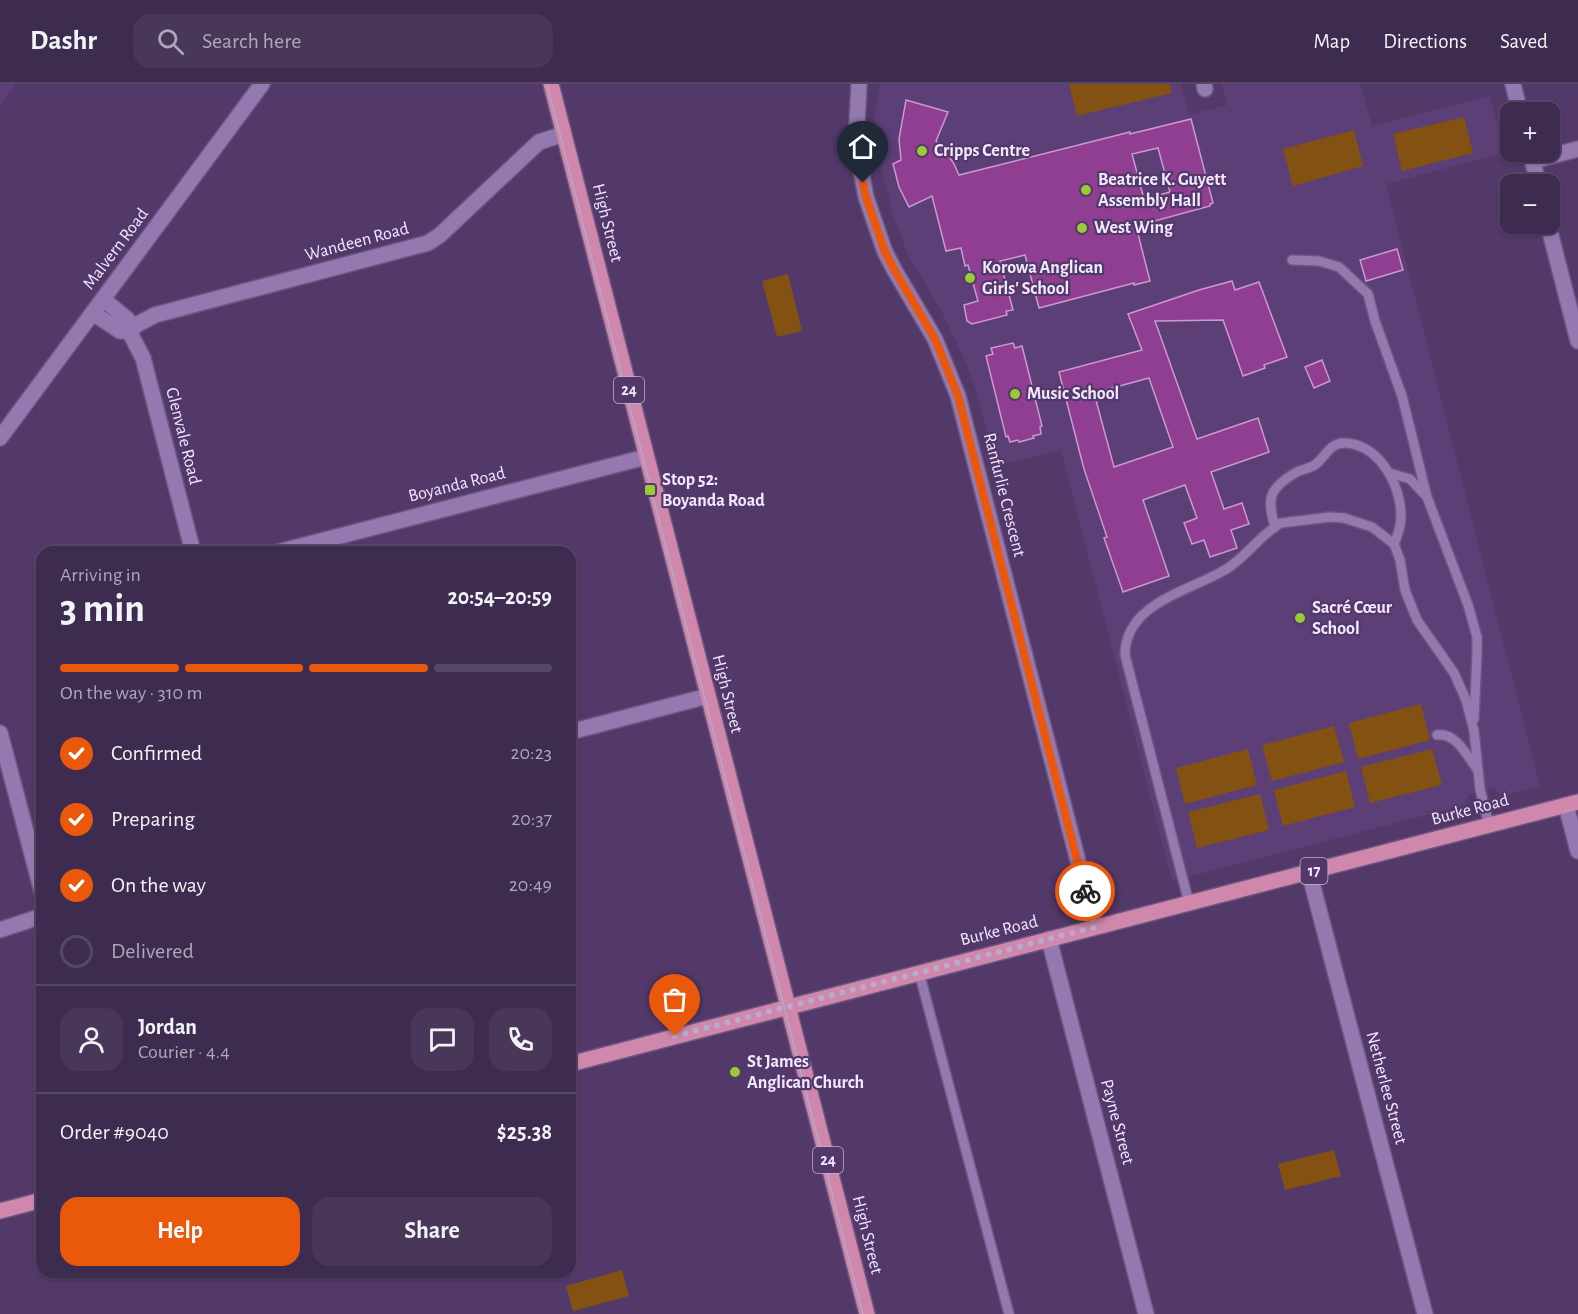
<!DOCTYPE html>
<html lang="en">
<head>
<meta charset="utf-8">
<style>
  body { margin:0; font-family:"Alegreya Sans",sans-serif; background:#49375a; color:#f1f3f6; height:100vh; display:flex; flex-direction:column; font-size:22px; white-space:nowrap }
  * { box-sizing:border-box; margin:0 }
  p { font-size:20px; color:#ada7b7 }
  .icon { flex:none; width:33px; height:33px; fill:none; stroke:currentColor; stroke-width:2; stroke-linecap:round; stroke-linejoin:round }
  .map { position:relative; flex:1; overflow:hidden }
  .panel { position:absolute; left:36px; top:462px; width:540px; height:732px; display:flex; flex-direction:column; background:#3e2b50; border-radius:18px; box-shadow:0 2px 4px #0004,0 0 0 2px #574767 }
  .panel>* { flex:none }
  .fabs { position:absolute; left:1500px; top:18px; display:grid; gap:12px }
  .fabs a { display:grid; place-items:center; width:60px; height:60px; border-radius:12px; background:#3e2b50; box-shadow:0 2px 4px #0004,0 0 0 2px #574767; font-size:30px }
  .pin { position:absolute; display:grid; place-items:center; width:51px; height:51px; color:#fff; margin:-62px -26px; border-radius:50% 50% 50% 0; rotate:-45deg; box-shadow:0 0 6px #0007 }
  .pin .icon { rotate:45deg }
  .courier { position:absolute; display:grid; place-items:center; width:60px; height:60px; margin:-30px; border:4px solid #ea580c; border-radius:50%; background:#fff; color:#222; box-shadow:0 2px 8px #0007 }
  .overview em { font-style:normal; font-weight:700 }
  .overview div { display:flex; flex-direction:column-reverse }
  .overview { display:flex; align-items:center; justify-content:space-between; height:102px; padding:0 24px }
  h1 { font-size:39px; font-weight:700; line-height:45px }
  .bar { display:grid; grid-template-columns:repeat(4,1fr); gap:9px 6px; align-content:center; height:72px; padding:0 24px }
  .bar i { height:8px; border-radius:4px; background:#574767 }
  .bar .selected { background:#ea580c }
  .bar p { grid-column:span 4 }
  .line { display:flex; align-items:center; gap:15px; padding:0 24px; border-top:2px solid #574767 }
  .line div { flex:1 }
  .round { display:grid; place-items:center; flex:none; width:63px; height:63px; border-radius:18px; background:#49375a }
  ol { padding:0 24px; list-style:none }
  li { display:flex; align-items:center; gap:18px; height:66px }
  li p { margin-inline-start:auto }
  li .icon { padding:6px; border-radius:50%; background:#ea580c; color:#fff; stroke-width:4 }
  li:last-child { color:#ada7b7 }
  li i { width:33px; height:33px; border:3px solid #574767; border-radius:50% }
  .cta { display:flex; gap:12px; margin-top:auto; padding:12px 24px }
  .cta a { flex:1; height:69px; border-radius:18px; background:#ea580c; color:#fff; font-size:24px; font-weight:700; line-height:69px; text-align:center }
  .cta a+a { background:#49375a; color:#f1f3f6 }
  header { display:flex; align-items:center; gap:36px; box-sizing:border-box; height:84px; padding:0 30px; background:#3e2b50; border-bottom:2px solid #574767 }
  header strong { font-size:28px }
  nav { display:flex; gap:33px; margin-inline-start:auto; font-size:21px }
  .search { width:420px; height:54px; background:#49375a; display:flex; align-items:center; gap:15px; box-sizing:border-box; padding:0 21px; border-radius:18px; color:#ada7b7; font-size:22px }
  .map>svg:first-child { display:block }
</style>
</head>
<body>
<header>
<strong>Dashr</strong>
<div class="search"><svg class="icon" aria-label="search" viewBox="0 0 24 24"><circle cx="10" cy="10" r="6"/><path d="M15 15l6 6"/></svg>Search here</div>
<nav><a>Map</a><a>Directions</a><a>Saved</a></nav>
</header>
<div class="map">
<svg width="1578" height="1230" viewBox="0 0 1578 1230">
  <rect width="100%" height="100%" fill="#52396a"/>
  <!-- built -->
  <g fill="#5c3f77">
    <path d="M0 0H16L0 22Z"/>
    <path d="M880 0H1181L1189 31 1227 21 1222 0H1360L1372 42 1490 12 1505 69 1386 100 1540 702 1502 712 1493 704 1468 711 1465 721 1172 797 1061 366 996 382 976 306 967 281 942 228 909 173 893 130 876 63 874 50 875 26Z"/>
  </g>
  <!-- green -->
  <g fill="#835112">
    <path d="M1069 0H1169L1172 9 1077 32Z"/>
    <path d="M1464 33 1473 69 1402 87 1393 50Z"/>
    <path d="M1354 46 1363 82 1293 102 1283 65Z"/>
    <path d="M788 190 802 247 777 253 762 197Z"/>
    <path d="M1421 620 1430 656 1358 675 1349 639Z"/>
    <path d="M1334 642 1344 678 1272 697 1262 661Z"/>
    <path d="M1248 665 1257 701 1185 720 1176 684Z"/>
    <path d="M1432 665 1442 701 1370 719 1361 683Z"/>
    <path d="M1346 687 1355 723 1283 742 1274 706Z"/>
    <path d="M1260 710 1269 746 1197 764 1188 728Z"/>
    <path d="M1334 1066 1341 1092 1285 1106 1278 1080Z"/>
    <path d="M622 1186 629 1212 573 1227 566 1202Z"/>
  </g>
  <!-- building -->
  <g fill="#8f3e91" stroke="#ca9aca" stroke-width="1.5" fill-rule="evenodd">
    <path d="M906 16 948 28 936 57 953 78 959 91 1130 48V50L1191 35 1213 119 1210 120V122L1136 142 1150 197 1134 201V199L1039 224 1025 171 1000 177 1013 226 1006 227 1007 231 972 240 967 237 964 221 978 217 968 181 965 182 961 164 946 167 932 112 909 123 899 103 893 80 901 76 899 55ZM1158 64 1170 108 1144 115 1132 70Z"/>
    <path d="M1397 165 1403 186 1366 197 1360 176Z"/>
    <path d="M1232 197 1235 206 1259 198 1287 273 1264 281 1265 284 1243 292 1223 236 1155 237 1197 355 1258 334 1269 368 1211 388 1224 425 1242 419 1249 440 1231 446 1237 464 1210 473 1204 456 1192 460 1184 439 1197 434 1185 401 1143 416 1169 492 1123 508 1104 454 1107 453 1084 385 1059 288 1142 266 1128 230 1199 206ZM1149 294 1173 363 1114 383 1094 309Z"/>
    <path d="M1013 259 1015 264 1022 262 1042 342 1040 343 1041 350 1033 352 1034 354 1019 358 1018 356 1010 358 1008 352 1006 353 986 272 993 270 991 264Z"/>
    <path d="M1322 276 1330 297 1314 304 1305 283Z"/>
  </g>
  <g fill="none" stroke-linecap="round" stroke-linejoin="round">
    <!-- lane casing -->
    <g stroke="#6c5680" stroke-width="12">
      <g id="lane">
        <path d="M1292 176 1319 177 1339 183 1368 210 1375 237 1402 312 1427 413"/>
        <path d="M1389 389 1410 395 1427 413 1468 521 1477 553V570L1474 635"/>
        <path d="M1275 443C1267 415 1268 405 1295 389 1302 385 1310 385 1316 380 1326 372 1330 359 1344 359 1382 359 1406 410 1400 442 1399 448 1396 454 1394 460"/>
        <path d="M1437 651C1456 648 1467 672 1477 685"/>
        <path d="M1189 819 1125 571C1125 518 1192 507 1228 484 1248 471 1261 450 1281 439L1330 433 1344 434 1372 443 1394 460 1400 476 1405 506 1417 536 1454 589 1466 616 1474 647 1480 705 1489 741"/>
        <path d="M919 888 1009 1230"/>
      </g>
    </g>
    <!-- street casing -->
    <g stroke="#6c5680" stroke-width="18">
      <g id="street">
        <path d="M859 0 856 60 866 113 885 168 895 187 935 255 958 312 1095 843"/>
        <path d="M1204 0 1205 5"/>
        <path d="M1513 0 1520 28"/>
        <path d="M1530 69 1539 100"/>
        <path d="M1533 77 1578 65"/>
        <path d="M1548 140 1578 257"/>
        <path d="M103 215 128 236 129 247 143 274 193 468"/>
        <path d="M93 229 120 247H129"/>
        <path d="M129 247 138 240 155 231 428 159 440 151 539 58 564 50"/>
        <path d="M278 468 646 373"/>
        <path d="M570 648 708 612"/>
        <path d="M0 649 42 808"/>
        <path d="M1566 721 1578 767"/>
        <path d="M1309 788 1425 1230"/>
        <path d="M0 846 42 832"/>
        <path d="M1049 855 1146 1230"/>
      </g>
    </g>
    <!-- secondary casing -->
    <g stroke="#6c5680" stroke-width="18">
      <path id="secondary" d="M0 354 262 0"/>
    </g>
    <!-- primary casing -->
    <g stroke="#6c5680" stroke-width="18">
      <g id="primary">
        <path d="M551 0 867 1230"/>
        <path d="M570 980 1578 718"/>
        <path d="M0 1127 42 1116"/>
      </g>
    </g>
    <!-- lane -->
    <use href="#lane" stroke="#9479b0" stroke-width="9"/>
    <!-- street -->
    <use href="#street" stroke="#9479b0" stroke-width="15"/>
    <!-- secondary -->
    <use href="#secondary" stroke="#9479b0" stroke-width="15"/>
    <!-- primary -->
    <use href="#primary" stroke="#cf87ab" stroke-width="15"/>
    <!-- tram -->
    <path stroke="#b7a7c8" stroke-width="1.5" d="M547 0 863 1230"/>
  </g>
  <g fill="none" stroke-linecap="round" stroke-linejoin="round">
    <!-- done -->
    <path stroke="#baaacb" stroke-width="6" stroke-dasharray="0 10.8" d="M675 952 1095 843 1085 807"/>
    <!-- route -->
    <path stroke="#ea580c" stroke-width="8" d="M863 99 866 113 885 168 895 187 935 255 958 312 1085 807"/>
  </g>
  <!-- markers -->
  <g fill="#99cb35" stroke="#52396a" stroke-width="2">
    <circle cx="922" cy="67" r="6"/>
    <circle cx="1086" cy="106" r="6"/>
    <circle cx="1082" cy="144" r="6"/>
    <circle cx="970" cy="194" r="6"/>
    <circle cx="1015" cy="310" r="6"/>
    <rect x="644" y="400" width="12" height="12" rx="3"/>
    <circle cx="1300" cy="534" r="6"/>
    <circle cx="735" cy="988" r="6"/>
  </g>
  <g text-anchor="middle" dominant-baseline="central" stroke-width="4.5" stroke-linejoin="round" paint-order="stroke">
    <!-- shield labels -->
    <g fill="#52396a" stroke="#c2b3d2" stroke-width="1.5">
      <rect x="614" y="293" width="30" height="26" rx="4.5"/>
      <rect x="1300.5" y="774" width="27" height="26" rx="4.5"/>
      <rect x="813" y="1063" width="30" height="26" rx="4.5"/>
    </g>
    <g font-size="16" font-weight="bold" fill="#f2e7ff">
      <text x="629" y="306">24</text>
      <text x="1314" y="787">17</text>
      <text x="828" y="1076">24</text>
    </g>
    <!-- poi labels -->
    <g font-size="18" font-weight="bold" fill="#f2e7ff" stroke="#52396a" text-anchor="start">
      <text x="934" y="67">Cripps Centre</text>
      <text x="1098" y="96">Beatrice K. Guyett<tspan x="1098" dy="21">Assembly Hall</tspan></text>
      <text x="1094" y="144">West Wing</text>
      <text x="982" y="184">Korowa Anglican<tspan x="982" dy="21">Girls' School</tspan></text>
      <text x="1027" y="310">Music School</text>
      <text x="662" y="396">Stop 52:<tspan x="662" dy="21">Boyanda Road</tspan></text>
      <text x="1312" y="524">Sacré Cœur<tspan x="1312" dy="21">School</tspan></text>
      <text x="747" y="978">St James<tspan x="747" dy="21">Anglican Church</tspan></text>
    </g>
    <!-- street labels -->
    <g font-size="18" fill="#f2e7ff" stroke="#52396a">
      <text transform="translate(607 139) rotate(76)">High Street</text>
      <text transform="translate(357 158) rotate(-15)">Wandeen Road</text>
      <text transform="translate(116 165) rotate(-53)">Malvern Road</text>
      <text transform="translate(183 352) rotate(76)">Glenvale Road</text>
      <text transform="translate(457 401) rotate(-14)">Boyanda Road</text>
      <text transform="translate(1004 411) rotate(76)">Ranfurlie Crescent</text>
      <text transform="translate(727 610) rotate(76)">High Street</text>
      <text transform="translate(1470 726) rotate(-15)">Burke Road</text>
      <text transform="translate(999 847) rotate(-14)">Burke Road</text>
      <text transform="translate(1386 1004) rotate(75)">Netherlee Street</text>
      <text transform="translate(1117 1038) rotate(75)">Payne Street</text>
      <text transform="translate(867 1151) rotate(76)">High Street</text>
    </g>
  </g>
</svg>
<div class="fabs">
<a>+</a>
<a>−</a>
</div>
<div class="pin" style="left:675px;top:952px;background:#ea580c"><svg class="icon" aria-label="bag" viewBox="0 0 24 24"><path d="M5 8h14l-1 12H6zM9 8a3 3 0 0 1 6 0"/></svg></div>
<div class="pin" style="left:863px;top:99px;background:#1f2937"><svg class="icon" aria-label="home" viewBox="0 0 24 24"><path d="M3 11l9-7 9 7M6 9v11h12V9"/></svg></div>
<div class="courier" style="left:1085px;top:807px"><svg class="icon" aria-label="bike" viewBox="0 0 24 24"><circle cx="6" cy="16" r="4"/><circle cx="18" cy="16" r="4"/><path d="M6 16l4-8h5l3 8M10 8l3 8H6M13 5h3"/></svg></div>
<section class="panel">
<div class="overview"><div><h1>3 min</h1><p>Arriving in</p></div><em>20:54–20:59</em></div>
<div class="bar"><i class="selected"></i><i class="selected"></i><i class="selected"></i><i></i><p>On the way · 310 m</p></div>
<ol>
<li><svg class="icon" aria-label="check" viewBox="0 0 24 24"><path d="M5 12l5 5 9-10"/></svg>Confirmed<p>20:23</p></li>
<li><svg class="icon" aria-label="check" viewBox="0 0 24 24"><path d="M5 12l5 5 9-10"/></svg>Preparing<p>20:37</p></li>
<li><svg class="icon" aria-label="check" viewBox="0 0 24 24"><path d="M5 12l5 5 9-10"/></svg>On the way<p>20:49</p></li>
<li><i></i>Delivered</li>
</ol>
<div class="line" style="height:108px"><a class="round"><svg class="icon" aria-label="person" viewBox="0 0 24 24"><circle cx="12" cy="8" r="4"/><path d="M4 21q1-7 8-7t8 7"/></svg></a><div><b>Jordan</b><p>Courier · 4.4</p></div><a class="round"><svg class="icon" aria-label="chat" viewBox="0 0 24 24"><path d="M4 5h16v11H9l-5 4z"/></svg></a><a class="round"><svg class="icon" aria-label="phone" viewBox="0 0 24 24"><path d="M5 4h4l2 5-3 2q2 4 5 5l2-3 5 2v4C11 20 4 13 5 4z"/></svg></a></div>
<div class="line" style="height:78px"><div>Order #9040</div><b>$25.38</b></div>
<div class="cta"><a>Help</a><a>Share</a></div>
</section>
</div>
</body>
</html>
